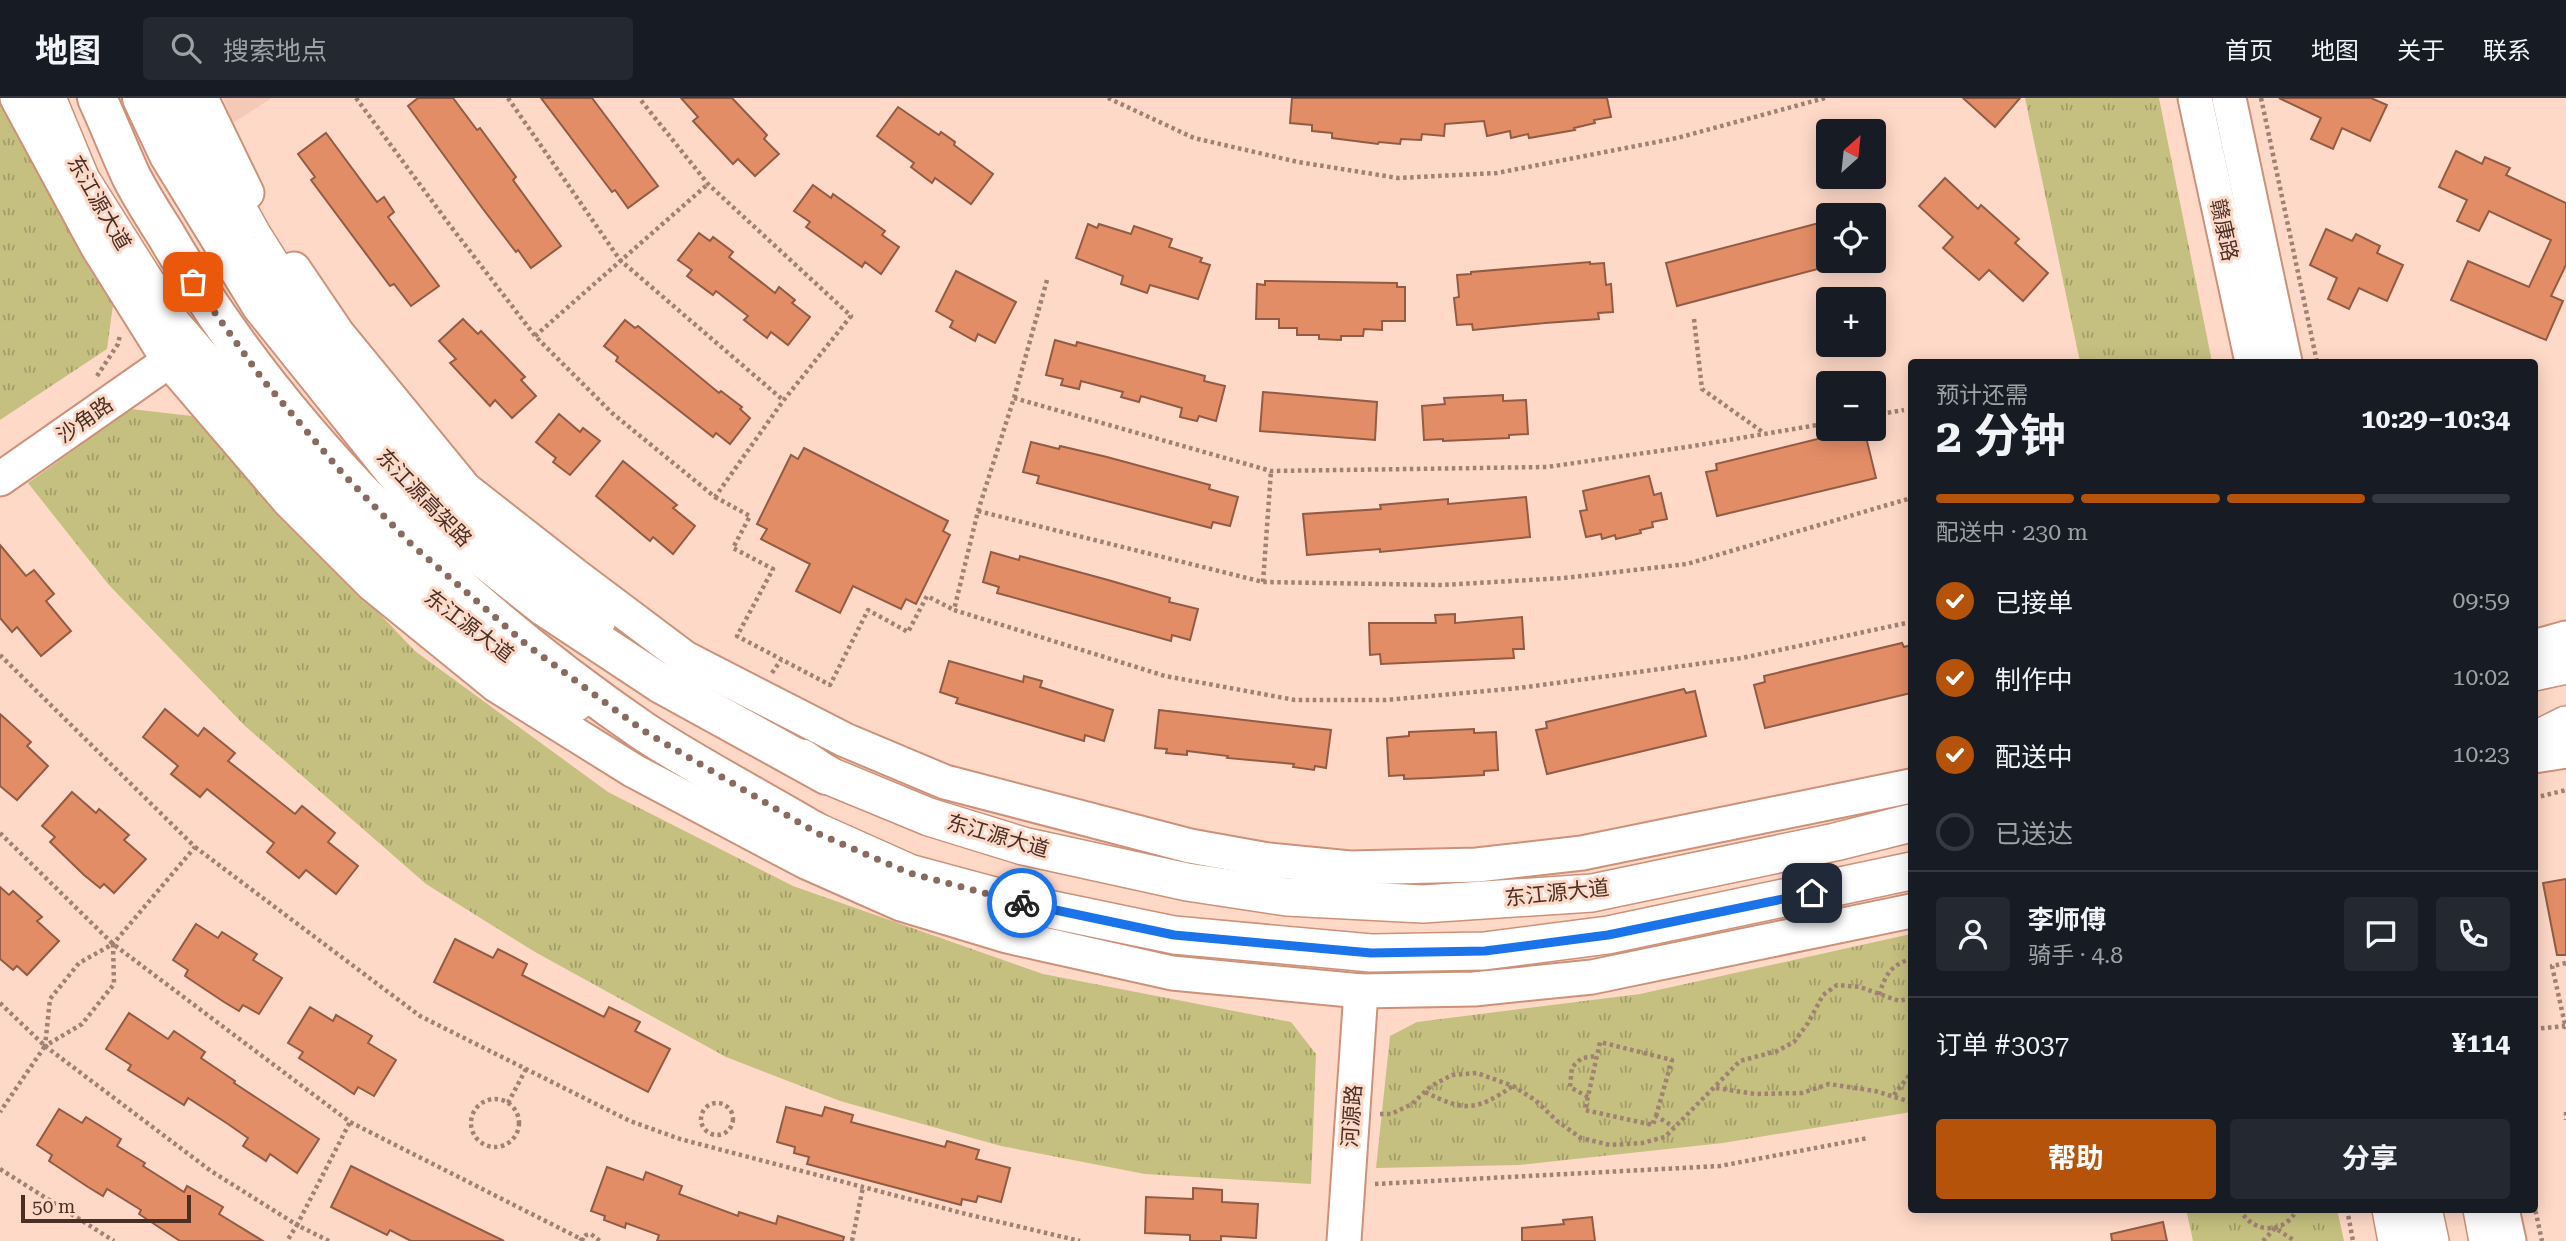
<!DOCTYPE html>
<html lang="zh">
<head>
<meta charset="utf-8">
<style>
  body { margin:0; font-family:"Roboto Serif","Noto Sans SC",serif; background:#242831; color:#f1f3f6; height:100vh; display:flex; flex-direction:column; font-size:26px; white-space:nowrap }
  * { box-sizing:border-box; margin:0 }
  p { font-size:23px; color:#9ea1a6 }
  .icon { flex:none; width:38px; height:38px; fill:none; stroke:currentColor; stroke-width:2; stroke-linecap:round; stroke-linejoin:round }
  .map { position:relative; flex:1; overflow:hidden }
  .sheet { position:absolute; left:1908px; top:261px; width:630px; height:854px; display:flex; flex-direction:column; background:#171b24; border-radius:7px; box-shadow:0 4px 18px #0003 }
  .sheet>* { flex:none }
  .needle { width:46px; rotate:27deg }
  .tools { position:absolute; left:1816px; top:21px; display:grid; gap:14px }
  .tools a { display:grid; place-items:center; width:70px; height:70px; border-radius:7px; background:#171b24; box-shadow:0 4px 18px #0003; font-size:35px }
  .scale { position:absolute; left:21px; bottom:18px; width:170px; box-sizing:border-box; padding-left:7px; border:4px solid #483025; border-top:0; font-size:19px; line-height:24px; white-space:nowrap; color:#483025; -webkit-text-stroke:5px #ffd9c8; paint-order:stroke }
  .pin { position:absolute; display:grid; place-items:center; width:60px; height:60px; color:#fff; margin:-30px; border-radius:14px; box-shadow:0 4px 10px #0006 }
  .courier { position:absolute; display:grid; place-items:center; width:70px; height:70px; margin:-35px; border:5px solid #1a73e8; border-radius:50%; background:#fff; color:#222; box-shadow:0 2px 9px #0007 }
  .summary em { font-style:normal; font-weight:700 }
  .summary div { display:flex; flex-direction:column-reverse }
  .summary { display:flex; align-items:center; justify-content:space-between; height:119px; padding:0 28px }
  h1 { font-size:46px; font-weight:700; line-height:52px }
  .bar { display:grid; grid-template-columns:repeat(4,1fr); gap:10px 7px; align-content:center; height:84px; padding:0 28px }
  .bar i { height:9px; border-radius:5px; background:#363941 }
  .bar .current { background:#b45309 }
  .bar p { grid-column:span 4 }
  .line { display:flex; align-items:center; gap:18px; padding:0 28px; border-top:2px solid #363941 }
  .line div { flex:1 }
  .round { display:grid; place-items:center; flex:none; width:74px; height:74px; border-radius:7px; background:#242831 }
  ol { padding:0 28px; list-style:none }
  li { display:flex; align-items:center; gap:21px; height:77px }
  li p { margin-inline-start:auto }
  li .icon { padding:7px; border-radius:50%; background:#b45309; color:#fff; stroke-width:4 }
  li:last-child { color:#9ea1a6 }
  li i { width:38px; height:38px; border:4px solid #363941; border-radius:50% }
  .action { display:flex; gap:14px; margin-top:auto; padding:14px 28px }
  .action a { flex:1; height:80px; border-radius:7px; background:#b45309; color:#fff; font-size:28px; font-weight:700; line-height:80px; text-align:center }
  .action a+a { background:#242831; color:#f1f3f6 }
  header { display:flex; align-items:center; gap:42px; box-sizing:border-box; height:98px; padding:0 35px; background:#171b24; border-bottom:2px solid #363941 }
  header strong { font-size:33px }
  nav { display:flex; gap:38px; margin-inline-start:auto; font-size:24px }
  .search { width:490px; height:63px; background:#242831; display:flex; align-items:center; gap:18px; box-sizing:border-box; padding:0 24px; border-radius:7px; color:#9ea1a6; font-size:26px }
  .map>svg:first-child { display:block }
</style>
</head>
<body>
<header>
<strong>地图</strong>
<div class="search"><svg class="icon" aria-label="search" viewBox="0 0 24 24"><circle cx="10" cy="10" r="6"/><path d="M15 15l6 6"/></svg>搜索地点</div>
<nav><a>首页</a><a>地图</a><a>关于</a><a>联系</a></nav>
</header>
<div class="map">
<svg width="2566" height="1143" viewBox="0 0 2566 1143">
  <defs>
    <pattern id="park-tufts" width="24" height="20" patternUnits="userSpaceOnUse" patternTransform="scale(1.75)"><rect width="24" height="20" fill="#c5c07f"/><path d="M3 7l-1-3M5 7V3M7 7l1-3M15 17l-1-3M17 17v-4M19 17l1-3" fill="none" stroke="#a29c68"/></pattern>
  </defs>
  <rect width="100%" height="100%" fill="#ffd9c8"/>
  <!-- built -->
  <path fill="#f4cab7" d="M223 0H272L233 25Z"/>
  <!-- park -->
  <g fill="url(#park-tufts)">
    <path d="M0 0 27 55 113 207 107 251 0 322Z"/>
    <path d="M2025 0H2159L2212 264H2080Z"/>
    <path d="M131 311 192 318 415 553 608 694 793 788 1043 876 1291 924 1316 956 1311 1086 1145 1076 1001 1048 840 1003 726 959 535 854 426 786 245 628 108 486 28 385Z"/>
    <path d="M1911 836V1014L1723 1045 1519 1067 1376 1070 1390 938 1417 924 1640 896Z"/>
    <path d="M2186 1111H2337L2344 1143H2193Z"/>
  </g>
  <!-- building -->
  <g fill="#e38d67" stroke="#925c44" stroke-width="2">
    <path d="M418 0H453L477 32 480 30 516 79 513 82 561 148 531 170 518 152 516 154 483 111 408 8Z"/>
    <path d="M541 0H592L658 88 628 110 615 92 612 94Z"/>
    <path d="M681 0H732L767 37 764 41 779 56 755 78 738 61 733 66 693 23 698 19Z"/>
    <path d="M1292 0H1607L1611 19 1594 22 1595 25 1574 30 1575 32 1529 40 1528 36 1511 40 1510 33 1487 38 1484 23 1445 26 1444 38 1422 36 1421 42 1401 41 1400 46 1379 44 1378 46 1332 40V35L1312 33V27L1290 25Z"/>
    <path d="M1963 0H2020L1995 29Z"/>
    <path d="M2279 0H2371L2387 7 2370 43 2342 30 2333 51 2311 41 2321 20Z"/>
    <path d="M898 9 939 37 941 34 955 44 954 47 993 76 971 106 935 80 932 85 911 69 914 65 877 38Z"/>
    <path d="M326 35 377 104 384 99 394 114 388 119 439 188 411 208 394 186 390 188 311 82 315 79 298 56Z"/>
    <path d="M2456 53 2482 66 2485 59 2510 70 2506 77 2566 105V167L2551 198 2563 203 2546 242 2451 202 2468 163 2529 189 2551 142 2489 113 2479 133 2457 123 2467 102 2439 89Z"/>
    <path d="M1945 80 1978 111 1981 107 2019 141 2015 145 2048 175 2023 203 1989 172 1979 182 1943 150 1953 139 1919 108Z"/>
    <path d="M813 87 831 100 833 96 885 133 882 137 899 149 881 176 865 164 862 169 806 129 810 124 794 113Z"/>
    <path d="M1823 124 1829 145V168L1677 208 1666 165Z"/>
    <path d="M1088 126 1097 130 1099 126 1131 136 1134 128 1172 141 1169 149 1202 160 1200 164 1210 167 1198 201 1150 187 1147 195 1121 186 1123 178 1076 160Z"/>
    <path d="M2326 131 2352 143 2356 136 2380 148 2377 155 2403 167 2387 203 2359 190 2349 211 2328 201 2337 180 2310 167Z"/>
    <path d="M699 135 710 143 713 139 733 154 729 159 775 195 779 189 795 202 792 205 810 219 788 247 771 234 767 240 744 222 748 218 716 193 713 197 687 178 692 172 678 162Z"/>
    <path d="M1590 164V166L1604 165 1606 187 1611 186 1613 214 1598 215 1599 221 1545 225 1473 232 1472 226 1457 227 1454 200 1459 199 1457 177 1471 176V174Z"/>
    <path d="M956 173 1016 204 995 245 978 236 975 243 950 229 953 223 936 213Z"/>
    <path d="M1265 183 1397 185V189H1405V223H1382V232L1364 231 1363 238H1341V242L1319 241V237H1297V230H1279V221H1256L1257 186 1265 187Z"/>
    <path d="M463 221 478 236 481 233 525 279 521 282 536 298 512 320 495 302 490 308 450 265 456 261 439 243Z"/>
    <path d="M625 222 635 230 638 228 719 295 721 293 742 309 740 311 750 320 730 346 716 335 713 339 616 263 618 259 604 248Z"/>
    <path d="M1055 242 1076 248 1077 244 1205 278 1204 283 1225 288 1216 323 1199 318 1197 323 1180 319 1182 310 1141 298 1139 304 1121 299 1123 294 1081 283 1079 291 1061 287 1063 281 1046 277Z"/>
    <path d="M1263 294 1377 304 1375 342 1260 333Z"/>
    <path d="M1503 297V303L1526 302 1528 336 1509 337V340L1443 343V341L1424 342 1422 308 1445 306 1444 300Z"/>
    <path d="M559 316 580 334 583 330 600 343 570 377 553 364 556 360 536 344Z"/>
    <path d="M1854 332 1855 337 1865 335 1876 380 1717 418 1706 374 1717 372 1716 366Z"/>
    <path d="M1031 344 1059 351 1060 348 1107 359 1210 387 1209 391 1238 399 1230 428 1213 424 1211 430 1037 385 1039 378 1023 374Z"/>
    <path d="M804 350 948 423 943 433 950 437 916 506 906 501 901 511 853 488 840 515 796 493 810 466 761 441 767 431 757 426 791 357 798 361Z"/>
    <path d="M623 363 677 407 673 410 695 428 673 456 653 439 650 443 596 398Z"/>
    <path d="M1649 378 1654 397 1661 395 1667 421 1652 424 1653 429 1640 432 1641 435 1616 441 1615 437 1602 441 1601 436 1586 439 1580 413 1587 412 1583 393Z"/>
    <path d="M1526 399 1530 439 1380 454V451L1307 457 1303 416 1381 411 1380 407 1448 401V406Z"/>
    <path d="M0 447 26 478 34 472 54 496 46 503 71 533 41 558 17 529 12 534 0 520Z"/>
    <path d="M991 454 1019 462 1020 458 1108 482 1170 500 1169 504 1198 511 1190 542 1172 537 1171 543 997 495 999 489 983 484Z"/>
    <path d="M1455 516V525L1522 519 1524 551H1513L1514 560 1381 566 1380 556 1370 557 1369 525H1436L1435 517Z"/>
    <path d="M1902 545 1904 549 1911 547V595L1765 630 1754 587 1765 584 1764 578Z"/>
    <path d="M949 563 1023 584 1024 578 1042 583 1040 589 1113 612 1104 643 1085 637 1084 643 956 605 958 600 940 594Z"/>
    <path d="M1684 591 1686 595 1695 593 1706 638 1547 676 1536 632 1547 630 1546 624Z"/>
    <path d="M165 611 198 638 204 630 235 655 228 663 295 716 302 708 335 735 328 744 358 768 336 796 306 772 299 780 267 754 274 745 207 691 200 699 171 676 178 668 143 639Z"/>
    <path d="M1159 612 1331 632 1326 670 1315 668 1314 672 1293 669 1294 666 1227 660 1228 658 1187 653V657L1166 655 1167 651 1155 650Z"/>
    <path d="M0 616 31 644 27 648 48 668 17 702 0 688Z"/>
    <path d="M1474 631V635L1496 634 1498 672 1484 673V677L1430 680 1404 681V677L1389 678 1387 640 1409 638V634Z"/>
    <path d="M72 694 96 715 99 711 129 737 124 742 146 761 114 795 104 786 100 790 84 777 50 744 55 739 42 728Z"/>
    <path d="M2566 781V857H2557L2543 785Z"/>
    <path d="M0 789 9 797 13 793 42 819 37 823 59 843 27 877 17 868 13 872 0 861Z"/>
    <path d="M196 826 218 840 222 834 257 856 253 862 282 880 259 916 243 907 239 913 224 904 185 878 188 872 173 862Z"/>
    <path d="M455 841 493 860 498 851 527 866 522 877 604 919 609 909 640 924 635 933 670 951 648 994 434 884Z"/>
    <path d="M310 909 333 923 336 917 372 938 368 945 396 962 374 998 358 989 354 996 339 986 299 960 303 954 288 945Z"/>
    <path d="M129 915 168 941 174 933 205 954 201 960 235 983 234 985 319 1041 297 1075 270 1056 266 1063 243 1048 248 1040 228 1026 188 1000 184 1007 128 972 131 967 106 951Z"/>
    <path d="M786 1009 822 1018 825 1009 853 1017 851 1024 945 1049 947 1043 979 1052 976 1061 1010 1070 1001 1104 978 1098 976 1104 962 1101 961 1107 807 1066 809 1059 794 1055 795 1049 777 1044Z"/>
    <path d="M59 1011 82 1025 86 1019 121 1041 117 1048 145 1065 143 1068 184 1094 187 1088 223 1109 219 1116 263 1143H180L139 1116 141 1112 107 1091 103 1098 88 1089 49 1063 52 1057 37 1047Z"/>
    <path d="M351 1068 393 1089 504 1143H411L390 1132 387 1137 331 1109Z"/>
    <path d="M607 1069 643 1082 646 1074 682 1088 679 1096 738 1118 739 1114 776 1126 778 1118 844 1139 843 1143H657L659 1137 626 1125 625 1130 604 1122 605 1118 591 1113Z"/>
    <path d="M1193 1090 1222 1092V1104L1258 1106 1256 1140 1221 1138V1143H1190V1137L1145 1135 1146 1099 1193 1101Z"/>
    <path d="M1592 1119 1595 1143H1522V1130L1564 1126 1563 1122Z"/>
    <path d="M2163 1124 2167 1143H2112L2111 1136Z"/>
  </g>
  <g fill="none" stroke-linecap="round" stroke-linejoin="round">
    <!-- secondary casing -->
    <g stroke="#cc9178" stroke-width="37">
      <g id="secondary">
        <path d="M17 0 97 148 169 263 289 403 373 487 496 587 634 673 806 764 901 806 1007 838 1172 875 1361 893 1474 891 1592 879 1911 813"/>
        <path d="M201 0 247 95"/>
        <path d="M2195 0 2252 264"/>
        <path d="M2229 0 2285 264"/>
        <path d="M294 171 338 236 465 391 576 478 685 560 845 642 945 684 1190 748 1268 762 1350 770 1477 767 1582 755 1911 688"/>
        <path d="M0 381 169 263"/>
        <path d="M2534 549 2566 540"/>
        <path d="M2534 658 2566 653"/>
        <path d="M2502 1111 2509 1143"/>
        <path d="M1344 1143 1361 893"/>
      </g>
    </g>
    <!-- primary casing -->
    <g stroke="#cc9178" stroke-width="40">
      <g id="primary">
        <path d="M47 0 81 82 172 226 309 384 392 469 515 563 575 605"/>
        <path d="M175 0 254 140 306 222 446 401 558 495 597 522"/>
        <path d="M2534 574 2566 567"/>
        <path d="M2534 643 2566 627"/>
        <path d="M802 660 827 677 929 719 1023 748 1187 784 1287 799 1423 806 1592 795 1835 744 1911 725"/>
        <path d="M788 721 909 775 1020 805 1174 837 1371 855 1484 853 1608 837 1911 773"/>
        <path d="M2391 1111 2397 1143"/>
        <path d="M2423 1111 2430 1143"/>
        <path d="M2482 1111 2488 1143"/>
      </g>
    </g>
    <!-- highway casing -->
    <g stroke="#cc9178" stroke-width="42">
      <g id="highway">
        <path d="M97 0C109 26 119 52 131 78 141 98 154 118 166 137 281 335 455 504 643 633 698 669 760 701 817 735"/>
        <path d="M142 0 169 57 261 207 403 384 453 436 545 509 660 585 827 677"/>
      </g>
    </g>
    <!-- path -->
    <g stroke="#a08173" stroke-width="4.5" stroke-dasharray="3.5 3.5" stroke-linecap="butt">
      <path d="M356 0 449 126 535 238 612 315 715 399 783 303 851 218 708 86 639 0"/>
      <path d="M508 0 620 162 783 302"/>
      <path d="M1108 0 1194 40 1298 64 1398 80 1497 75 1677 40 1825 0"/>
      <path d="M2261 0 2317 264"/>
      <path d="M1047 182 1014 300 978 413 954 512 1165 578 1295 602H1386L1519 590 1742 560 1911 524"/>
      <path d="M1694 221 1702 291 1764 335"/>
      <path d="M535 238 708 86"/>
      <path d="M97 278 118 246 120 237"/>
      <path d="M1014 300 1271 373 1547 369 1693 348 1829 325"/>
      <path d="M1874 317 1904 312"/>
      <path d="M715 399 750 418 733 450 773 471 737 538 830 587 868 512 908 534 927 498 954 512"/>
      <path d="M978 413 1263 484 1442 487 1564 480 1687 466 1911 400"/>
      <path d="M1263 484 1271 373"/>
      <path d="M0 557 195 749 113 846"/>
      <path d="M772 575 781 562"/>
      <path d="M2534 700 2566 692"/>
      <path d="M0 735 113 846 350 1024 585 1143"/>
      <path d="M195 749 420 918 630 1023 680 1041 966 1116 1080 1143"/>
      <path d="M113 846 114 886 82 926 45 948 50 901 79 865Z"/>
      <path d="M2566 865 2552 868 2566 931"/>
      <path d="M1879 897C1885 878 1890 867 1911 861"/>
      <path d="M0 905 45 948 0 1014"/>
      <path d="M2534 931 2565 928"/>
      <path d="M45 948 211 1073 297 1127 287 1143"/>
      <path d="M1716 990 1755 996 1802 995 1829 986 1875 993 1911 1004"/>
      <path d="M1425 994C1465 1014 1476 1013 1513 988"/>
      <path d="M1894 997 1911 975"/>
      <path d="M1588 999 1570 989 1572 969 1582 960 1597 958"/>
      <circle cx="495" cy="1025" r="24"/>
      <path d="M508 1005 526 971"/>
      <circle cx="717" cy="1021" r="16"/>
      <path d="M2566 1014V1022"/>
      <path d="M1380 1016H1391L1412 1006 1431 988 1452 977 1477 975 1513 988 1535 1002 1557 1023 1581 1040 1610 1047 1642 1045 1665 1039 1740 963 1777 953 1794 944 1808 925 1823 897 1837 887 1860 889 1899 903 1911 900"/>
      <path d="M1656 1018 1672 962 1600 944 1585 1012 1653 1027 1656 1018 1674 1029"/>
      <path d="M0 1071 114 1143"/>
      <path d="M1375 1086 1720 1068 1868 1040"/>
      <path d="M2534 1106 2542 1143"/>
      <path d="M2240 1111C2252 1136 2285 1137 2297 1111"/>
      <path d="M2347 1111 2353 1143"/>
      <path d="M329 1143 297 1127 350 1024"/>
      <path d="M580 1143 586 1137 591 1136 600 1143"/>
      <path d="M852 1143 863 1089"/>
      <path d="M2263 1143 2275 1130 2295 1143"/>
    </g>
    <!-- secondary -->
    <use href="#secondary" stroke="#fff" stroke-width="33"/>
    <!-- primary -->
    <use href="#primary" stroke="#fff" stroke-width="37"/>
    <!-- highway -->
    <use href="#highway" stroke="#fff" stroke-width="38"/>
  </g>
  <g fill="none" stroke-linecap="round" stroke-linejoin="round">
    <!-- done -->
    <path stroke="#886b5e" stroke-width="7" stroke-dasharray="0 12.6" d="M193 184 263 282 344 377 410 445 527 547 644 633 817 735 909 775 1022 805"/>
    <!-- route -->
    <path stroke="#1a73e8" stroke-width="9" d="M1022 805 1174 837 1371 855 1485 853 1608 837 1812 795"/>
  </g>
  <g text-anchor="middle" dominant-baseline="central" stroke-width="6" stroke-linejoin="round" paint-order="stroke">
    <!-- street labels -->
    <g font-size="21" fill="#483025" stroke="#ffd9c8">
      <text transform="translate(99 105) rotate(60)">东江源大道</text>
      <text transform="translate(2224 132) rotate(78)">赣康路</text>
      <text transform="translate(85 322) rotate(-35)">沙角路</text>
      <text transform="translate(424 400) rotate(46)">东江源高架路</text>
      <text transform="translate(469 528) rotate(37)">东江源大道</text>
      <text transform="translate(998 738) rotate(16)">东江源大道</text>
      <text transform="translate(1557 795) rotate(-6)">东江源大道</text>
      <text transform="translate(1352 1018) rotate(-86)">河源路</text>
    </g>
  </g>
</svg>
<div class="tools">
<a><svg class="needle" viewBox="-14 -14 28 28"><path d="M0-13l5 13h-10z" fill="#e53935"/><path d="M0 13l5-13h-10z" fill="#9ea1a6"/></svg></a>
<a><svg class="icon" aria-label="locate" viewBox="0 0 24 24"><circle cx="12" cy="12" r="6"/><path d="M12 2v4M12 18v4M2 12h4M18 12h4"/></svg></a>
<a>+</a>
<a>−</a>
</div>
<div class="scale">50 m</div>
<div class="pin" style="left:193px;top:184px;background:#ea580c"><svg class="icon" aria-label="bag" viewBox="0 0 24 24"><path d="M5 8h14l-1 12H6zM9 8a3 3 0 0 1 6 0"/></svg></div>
<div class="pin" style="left:1812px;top:795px;background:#1f2937"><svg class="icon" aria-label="home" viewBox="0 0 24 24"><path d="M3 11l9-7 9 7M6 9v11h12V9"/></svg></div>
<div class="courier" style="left:1022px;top:805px"><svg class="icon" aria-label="bike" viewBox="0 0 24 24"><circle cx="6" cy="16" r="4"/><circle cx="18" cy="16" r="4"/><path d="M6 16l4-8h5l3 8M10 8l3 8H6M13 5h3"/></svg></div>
<section class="sheet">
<div class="summary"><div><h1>2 分钟</h1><p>预计还需</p></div><em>10:29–10:34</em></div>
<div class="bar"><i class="current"></i><i class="current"></i><i class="current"></i><i></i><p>配送中 · 230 m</p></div>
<ol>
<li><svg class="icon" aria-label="check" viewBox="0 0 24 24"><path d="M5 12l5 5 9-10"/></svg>已接单<p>09:59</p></li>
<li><svg class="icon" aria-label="check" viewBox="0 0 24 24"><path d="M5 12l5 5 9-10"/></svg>制作中<p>10:02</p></li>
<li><svg class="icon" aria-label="check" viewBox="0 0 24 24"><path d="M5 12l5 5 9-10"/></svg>配送中<p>10:23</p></li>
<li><i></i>已送达</li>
</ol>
<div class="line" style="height:126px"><a class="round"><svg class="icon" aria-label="person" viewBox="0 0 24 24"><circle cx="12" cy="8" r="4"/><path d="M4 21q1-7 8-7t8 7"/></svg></a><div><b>李师傅</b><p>骑手 · 4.8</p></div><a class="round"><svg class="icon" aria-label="chat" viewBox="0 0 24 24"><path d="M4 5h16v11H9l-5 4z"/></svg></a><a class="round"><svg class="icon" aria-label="phone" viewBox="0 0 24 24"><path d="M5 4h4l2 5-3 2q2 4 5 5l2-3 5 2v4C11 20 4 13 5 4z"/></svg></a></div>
<div class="line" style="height:91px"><div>订单 #3037</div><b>¥114</b></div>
<div class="action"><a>帮助</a><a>分享</a></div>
</section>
</div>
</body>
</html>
